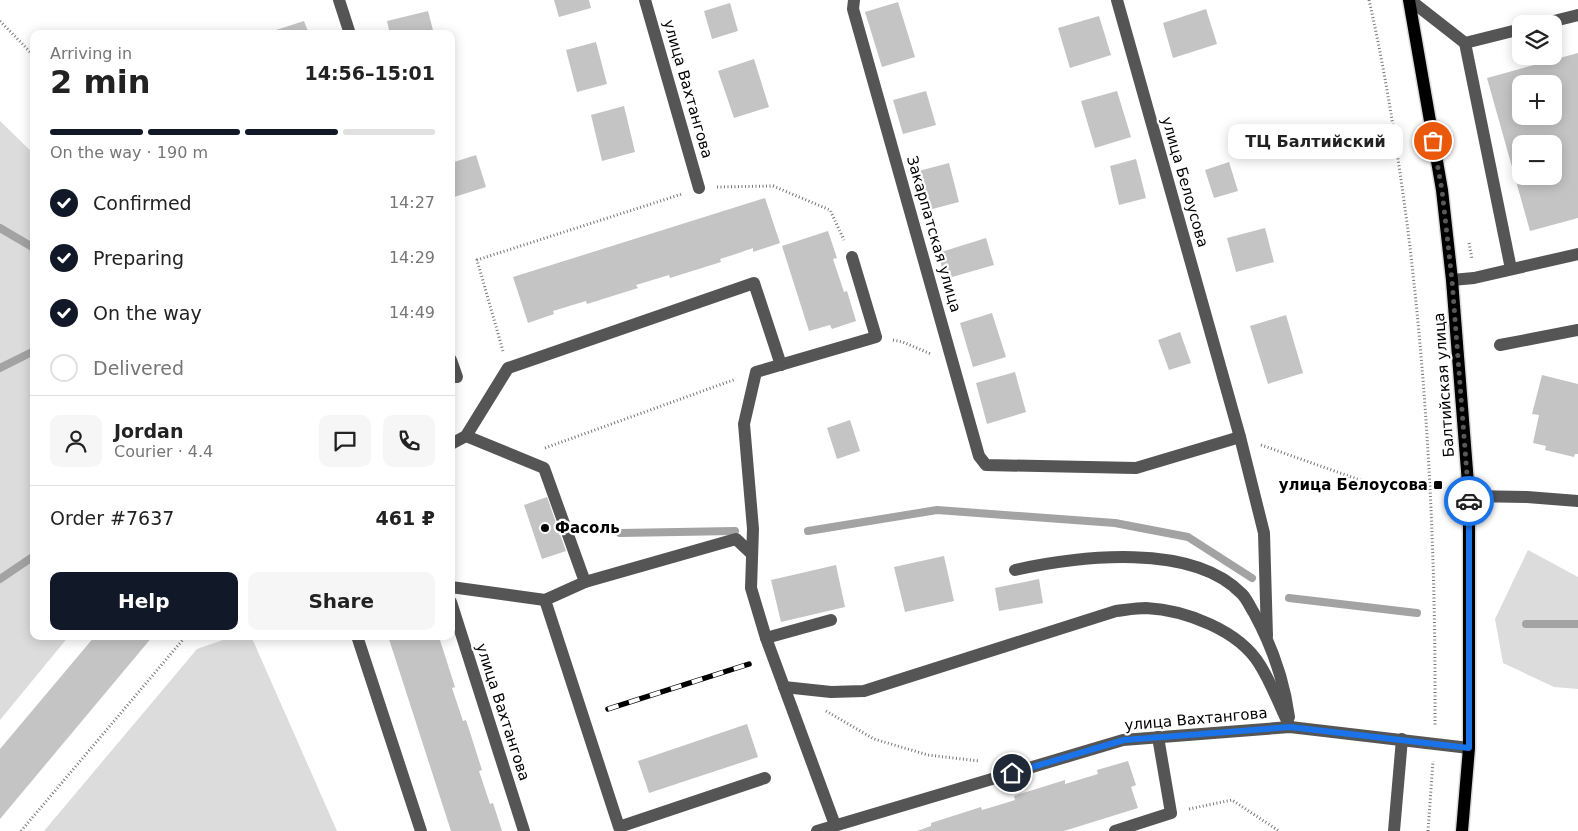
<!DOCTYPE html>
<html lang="en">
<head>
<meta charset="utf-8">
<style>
  body { margin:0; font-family:"DejaVu Sans",sans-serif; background:#f6f6f6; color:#222; height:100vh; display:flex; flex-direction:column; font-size:19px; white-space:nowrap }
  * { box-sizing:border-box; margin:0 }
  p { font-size:16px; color:#767676 }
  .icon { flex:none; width:28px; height:28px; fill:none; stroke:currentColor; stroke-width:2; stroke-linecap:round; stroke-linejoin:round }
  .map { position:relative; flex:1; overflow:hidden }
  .drawer { position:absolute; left:30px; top:30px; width:425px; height:610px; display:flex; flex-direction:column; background:#fff; border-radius:10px; box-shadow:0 2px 12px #0003 }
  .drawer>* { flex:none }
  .buttons { position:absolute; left:1512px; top:15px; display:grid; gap:10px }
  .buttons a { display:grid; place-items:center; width:50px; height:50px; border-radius:10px; background:#fff; box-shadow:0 2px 12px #0003; font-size:25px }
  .pin { position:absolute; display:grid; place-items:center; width:42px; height:42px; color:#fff; margin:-21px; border:2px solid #fff; border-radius:50%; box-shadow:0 1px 5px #0007 }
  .courier { position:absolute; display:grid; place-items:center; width:50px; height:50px; margin:-25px; border:4px solid #1a73e8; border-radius:50%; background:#fff; color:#222; box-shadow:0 1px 6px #0007 }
  .bubble { position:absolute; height:35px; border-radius:10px; background:#fff; box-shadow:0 2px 12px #0003; font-size:16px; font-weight:800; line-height:35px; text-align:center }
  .overview em { font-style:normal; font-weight:800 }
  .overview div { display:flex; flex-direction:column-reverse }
  .overview { display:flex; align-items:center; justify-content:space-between; height:85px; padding:0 20px }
  h1 { font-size:32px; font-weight:800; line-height:38px }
  .bar { display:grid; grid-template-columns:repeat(4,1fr); gap:8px 5px; align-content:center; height:60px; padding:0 20px }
  .bar i { height:6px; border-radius:4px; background:#e0e0e0 }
  .bar .selected { background:#111827 }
  .bar p { grid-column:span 4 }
  .line { display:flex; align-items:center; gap:12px; padding:0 20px; border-top:1px solid #e0e0e0 }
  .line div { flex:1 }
  .round { display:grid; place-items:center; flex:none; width:52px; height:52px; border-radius:10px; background:#f6f6f6 }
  ol { padding:0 20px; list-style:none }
  li { display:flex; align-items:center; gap:15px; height:55px }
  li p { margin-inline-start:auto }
  li .icon { padding:5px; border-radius:50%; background:#111827; color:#fff; stroke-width:4 }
  li:last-child { color:#767676 }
  li i { width:28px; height:28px; border:2px solid #e0e0e0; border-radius:50% }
  .primary-button { display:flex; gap:10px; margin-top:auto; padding:10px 20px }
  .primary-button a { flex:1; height:58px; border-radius:10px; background:#111827; color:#fff; font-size:20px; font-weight:800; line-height:58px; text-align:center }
  .primary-button a+a { background:#f6f6f6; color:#222 }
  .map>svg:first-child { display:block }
</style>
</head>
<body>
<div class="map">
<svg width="1578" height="831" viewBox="0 0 1578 831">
  <rect width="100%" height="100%" fill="#fff"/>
  <!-- green -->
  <g fill="#dcdcdc">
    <path d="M0 121 34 154V636H69L0 720Z"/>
    <path d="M1528 550 1578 577V689L1554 687 1503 663 1495 619Z"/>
    <path d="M234 636H251L337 831H44L197 649Z"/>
  </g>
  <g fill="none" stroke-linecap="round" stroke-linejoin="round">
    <!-- stream -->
    <g stroke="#a3a3a3" stroke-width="8">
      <path d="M0 228 34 248"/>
      <path d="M0 368 34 351"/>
      <path d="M808 531 937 510 1115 523 1188 537 1252 578"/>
      <path d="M620 533 735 531"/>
      <path d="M0 579 34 556"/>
      <path d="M1289 598 1417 613"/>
      <path d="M1526 624H1578"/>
    </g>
  </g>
  <!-- building -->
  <g fill="#c4c4c4" fill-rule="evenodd">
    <path d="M554 0H589L591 8 559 17Z"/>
    <path d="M898 2 915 57 882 67 865 12Z"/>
    <path d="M730 3 738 31 712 39 704 11Z"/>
    <path d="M1206 9 1217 44 1173 58 1163 23Z"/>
    <path d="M428 11 434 34H390L387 21Z"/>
    <path d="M1099 16 1111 55 1070 68 1058 28Z"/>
    <path d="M304 21 309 34H270V32Z"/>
    <path d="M596 42 607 84 577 92 566 50Z"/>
    <path d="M1578 53V218L1530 231 1487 78ZM1521 84H1554V116H1521ZM1521 144H1554V176H1521Z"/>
    <path d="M754 59 769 107 734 118 718 71Z"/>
    <path d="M926 91 936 125 903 134 893 100Z"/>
    <path d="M1117 91 1131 137 1095 148 1081 101Z"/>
    <path d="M624 106 635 152 602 161 591 115Z"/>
    <path d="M476 155 486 187 451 198V163Z"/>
    <path d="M1136 159 1146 198 1119 205 1110 166Z"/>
    <path d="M1229 162 1238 191 1214 198 1205 170Z"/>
    <path d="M949 163 959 202 925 211 915 172Z"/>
    <path d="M765 198 780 243 753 252V248L736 254 720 259 721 262 670 278 669 275 636 285 638 288 587 304 586 301 553 311 554 314 528 323 513 277Z"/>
    <path d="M1265 228 1274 262 1236 272 1227 238Z"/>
    <path d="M828 231 837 258 833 259 844 292 847 291 856 321 832 329 830 325 809 331 782 246Z"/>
    <path d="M986 238 994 265 945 279 938 253Z"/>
    <path d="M992 313 1006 357 973 367 960 323Z"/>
    <path d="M1286 315 1303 373 1268 384 1250 326Z"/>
    <path d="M1180 332 1191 363 1169 370 1158 340Z"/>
    <path d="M1015 372 1026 412 987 424 976 383Z"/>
    <path d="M1542 375 1578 384V454H1575L1574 457 1545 450 1546 446 1533 443 1539 415 1532 414Z"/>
    <path d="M850 420 860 451 837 459 827 428Z"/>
    <path d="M547 497 566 551 542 559 524 505Z"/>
    <path d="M944 556 954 601 905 612 894 567Z"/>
    <path d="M836 565 845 607 781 622 771 580Z"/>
    <path d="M1039 579 1043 603 999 611 995 588Z"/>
    <path d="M95 636H153L0 819V749Z"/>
    <path d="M388 636 439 637 455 687 452 688 463 721 466 720 482 770 479 771 490 804 493 803 502 831H451Z"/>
    <path d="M747 724 758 757 649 793 638 761Z"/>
    <path d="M1128 761 1136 785 1131 787 1138 808 1064 831H917L931 826V823L981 807 982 810 999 805 1015 800 1014 796 1065 780V784L1098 774 1097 770Z"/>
  </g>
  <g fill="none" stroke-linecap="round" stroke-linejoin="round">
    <!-- major casing -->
    <g stroke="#dbdbdb" stroke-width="15">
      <path id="major" d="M1409 0 1442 190 1452 280 1469 496V748L1462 831"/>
    </g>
    <!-- path -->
    <g stroke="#777" stroke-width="3" stroke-dasharray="1 2.5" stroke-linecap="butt">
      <path d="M1369 0C1386 74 1397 149 1407 223 1428 390 1436 557 1435 725"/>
      <path d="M0 21 34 56"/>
      <path d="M717 187 773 186 830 210 844 240"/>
      <path d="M1469 243 1472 259"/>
      <path d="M893 340 903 342 931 354"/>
      <path d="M503 351 477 260 682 194"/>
      <path d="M1261 445 1360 480 1429 489"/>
      <path d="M545 448 736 379"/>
      <path d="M826 711 874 739 928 755 979 761"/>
      <path d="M1189 809 1232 800 1279 831"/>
      <path d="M21 831 186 636"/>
      <path d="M1428 831 1433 761"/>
    </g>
    <!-- minor -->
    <g stroke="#555" stroke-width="12">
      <path d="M339 0 350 34"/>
      <path d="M645 0 699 188"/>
      <path d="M854 0 853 9 979 456 986 465 1136 468 1240 437"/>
      <path d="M1117 0 1240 437 1264 533 1267 636"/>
      <path d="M1410 0 1465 43 1521 29"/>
      <path d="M1542 24 1578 15"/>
      <path d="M1465 43 1511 269"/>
      <path d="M1452 280 1474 278 1578 254"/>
      <path d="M1500 345 1578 330"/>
      <path d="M451 360 457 377"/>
      <path d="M466 436 544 468 585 582 545 600 619 827 765 778"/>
      <path d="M451 444 466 436 508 368 754 283 781 365"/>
      <path d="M1469 496 1527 497 1578 501"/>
      <path d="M1015 570C1079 556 1192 542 1242 594 1247 599 1250 607 1254 613 1272 646 1284 680 1289 717"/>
      <path d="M585 582 736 539 752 554"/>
      <path d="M451 587 545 600"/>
      <path d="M451 602 524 831"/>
      <path d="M357 636 421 831"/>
      <path d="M766 638 831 620"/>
      <path d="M784 687 831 692 864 691 1116 611C1125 610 1136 608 1146 608 1185 610 1239 630 1260 665 1272 684 1280 707 1290 727"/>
      <path d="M835 825 766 638 751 588 753 529 744 424 756 372 876 337 852 257"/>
      <path d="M817 831 1123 740 1290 727 1469 748"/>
      <path d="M1115 831 1171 813 1158 737"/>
      <path d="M1394 831 1402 739"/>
    </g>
    <!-- major -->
    <use href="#major" stroke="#000" stroke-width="12"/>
    <!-- rail casing -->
    <g stroke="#000" stroke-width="5.5">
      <path id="rail" d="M608 709 749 664"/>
    </g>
    <!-- rail -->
    <use href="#rail" stroke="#fff" stroke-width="4" stroke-dasharray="11" stroke-linecap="butt"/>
  </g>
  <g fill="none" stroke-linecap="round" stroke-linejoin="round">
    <!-- done -->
    <path stroke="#595959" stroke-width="5" stroke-dasharray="0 9" d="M1433 141 1442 190 1452 280 1469 501"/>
    <!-- route -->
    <path stroke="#1a73e8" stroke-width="6" d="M1012 773 1124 740 1290 727 1469 748V501"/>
  </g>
  <!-- markers -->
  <g fill="#000" stroke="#fff" stroke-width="2">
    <rect x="1433" y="480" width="10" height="10" rx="2.5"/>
    <circle cx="545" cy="528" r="5"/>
  </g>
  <g text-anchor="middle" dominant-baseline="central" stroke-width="4.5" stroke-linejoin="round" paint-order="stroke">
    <!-- street labels -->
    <g font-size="15" fill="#000" stroke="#fff">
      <text transform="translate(688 89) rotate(74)">улица Вахтангова</text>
      <text transform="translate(1185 182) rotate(74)">улица Белоусова</text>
      <text transform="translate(934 234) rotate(74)">Закарпатская улица</text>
      <text transform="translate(1444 385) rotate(-94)">Балтийская улица</text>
      <text transform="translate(503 712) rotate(72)">улица Вахтангова</text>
      <text transform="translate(1196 719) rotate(-5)">улица Вахтангова</text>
    </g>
    <!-- poi labels -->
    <g font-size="15" font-weight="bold" fill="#000" stroke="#fff" text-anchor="end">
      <text x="1428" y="485">улица Белоусова</text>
      <text x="555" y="528" text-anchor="start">Фасоль</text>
    </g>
  </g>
</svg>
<div class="buttons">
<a><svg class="icon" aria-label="layers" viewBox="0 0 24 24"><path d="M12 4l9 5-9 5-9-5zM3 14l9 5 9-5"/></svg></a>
<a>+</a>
<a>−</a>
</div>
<div class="pin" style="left:1433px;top:141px;background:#ea580c"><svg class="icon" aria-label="bag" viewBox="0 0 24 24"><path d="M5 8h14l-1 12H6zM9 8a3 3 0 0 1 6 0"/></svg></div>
<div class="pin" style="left:1012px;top:773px;background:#1f2937"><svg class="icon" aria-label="home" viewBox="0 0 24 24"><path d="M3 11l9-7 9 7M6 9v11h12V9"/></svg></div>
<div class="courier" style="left:1469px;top:501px"><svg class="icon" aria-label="car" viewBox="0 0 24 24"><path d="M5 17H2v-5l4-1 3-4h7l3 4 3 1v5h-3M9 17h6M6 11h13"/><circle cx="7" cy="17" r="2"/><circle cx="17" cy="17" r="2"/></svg></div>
<div class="bubble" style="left:1228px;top:124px;width:175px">ТЦ Балтийский</div>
<section class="drawer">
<div class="overview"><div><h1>2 min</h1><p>Arriving in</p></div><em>14:56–15:01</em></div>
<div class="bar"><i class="selected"></i><i class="selected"></i><i class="selected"></i><i></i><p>On the way · 190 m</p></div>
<ol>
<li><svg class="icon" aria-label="check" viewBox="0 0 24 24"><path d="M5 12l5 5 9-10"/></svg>Confirmed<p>14:27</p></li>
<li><svg class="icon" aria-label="check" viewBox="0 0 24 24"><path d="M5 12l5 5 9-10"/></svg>Preparing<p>14:29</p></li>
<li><svg class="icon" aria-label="check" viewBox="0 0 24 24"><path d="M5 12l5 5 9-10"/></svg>On the way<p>14:49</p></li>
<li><i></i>Delivered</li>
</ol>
<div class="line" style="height:90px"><a class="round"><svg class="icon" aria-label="person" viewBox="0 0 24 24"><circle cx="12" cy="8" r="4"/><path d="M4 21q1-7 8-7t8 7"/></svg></a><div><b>Jordan</b><p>Courier · 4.4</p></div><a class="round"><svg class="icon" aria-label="chat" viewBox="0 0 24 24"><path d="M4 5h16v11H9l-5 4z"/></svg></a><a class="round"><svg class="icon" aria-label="phone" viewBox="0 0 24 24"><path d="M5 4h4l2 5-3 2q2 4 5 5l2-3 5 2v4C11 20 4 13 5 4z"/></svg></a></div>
<div class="line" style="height:65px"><div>Order #7637</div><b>461 ₽</b></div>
<div class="primary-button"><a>Help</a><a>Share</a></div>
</section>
</div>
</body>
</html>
